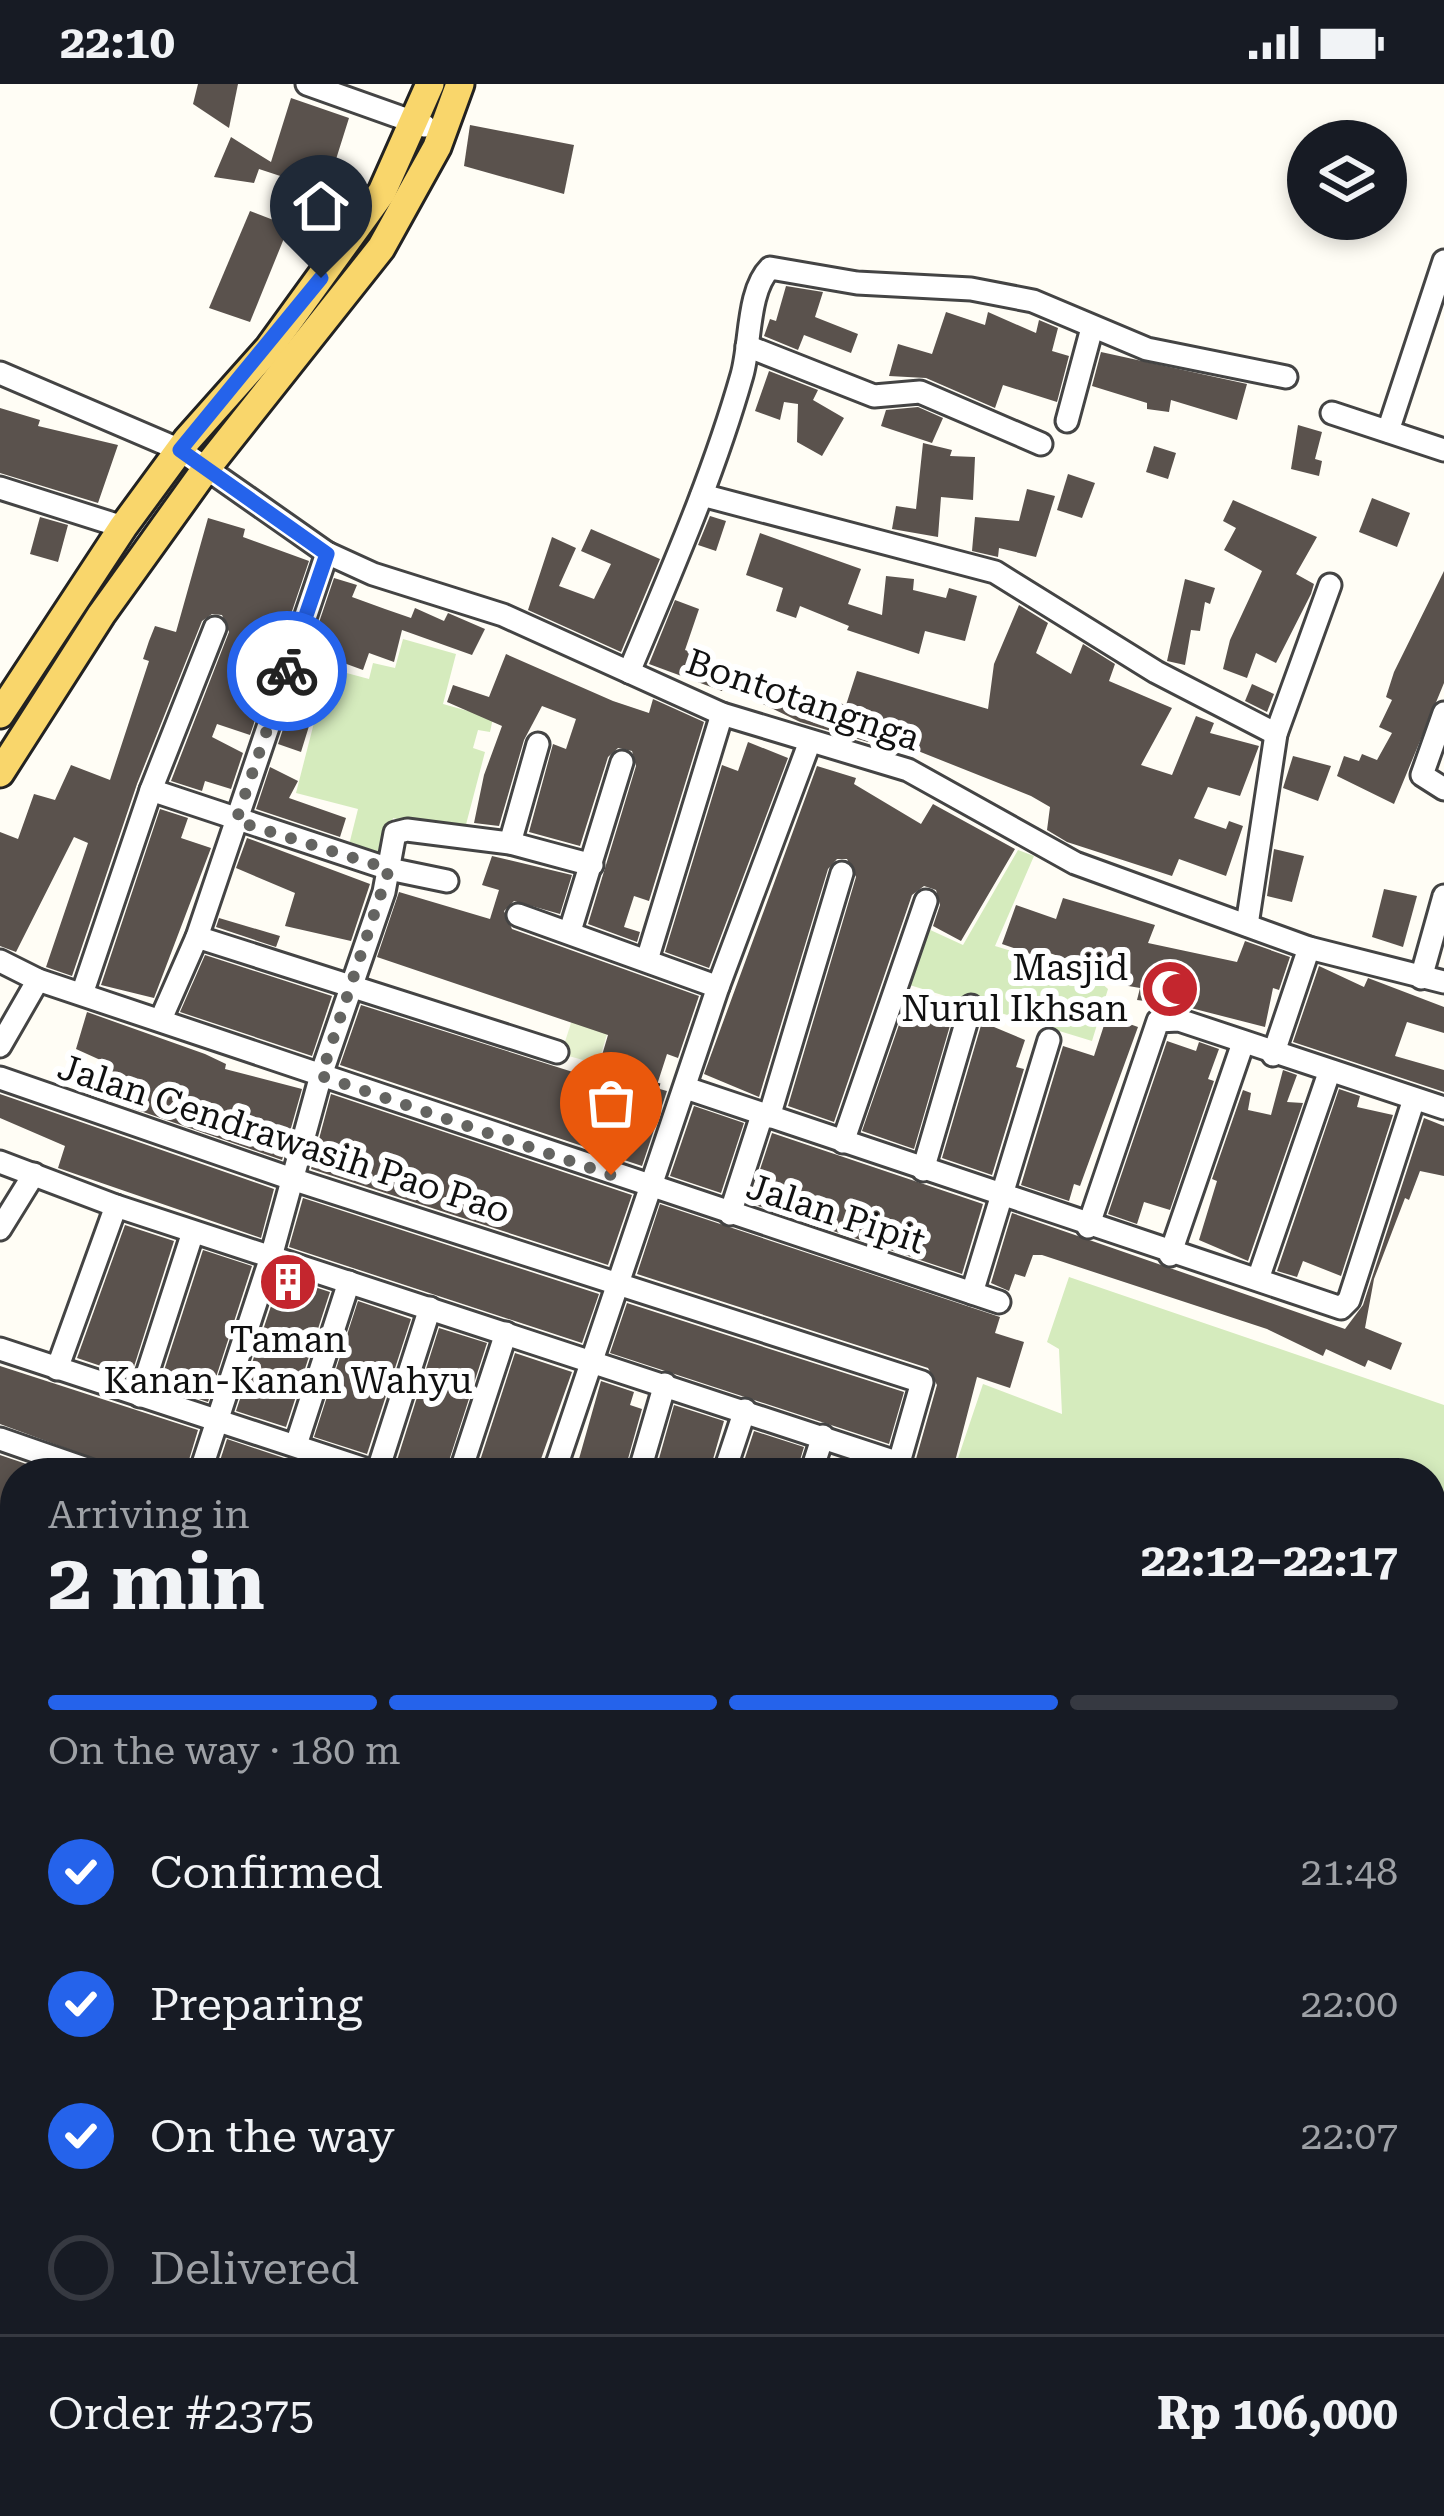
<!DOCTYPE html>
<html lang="en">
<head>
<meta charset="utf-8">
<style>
  body { margin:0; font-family:"Roboto Serif",serif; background:#242831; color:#f1f3f6; height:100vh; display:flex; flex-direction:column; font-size:45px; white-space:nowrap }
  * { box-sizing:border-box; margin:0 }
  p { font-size:39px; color:#9ea1a6 }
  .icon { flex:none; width:66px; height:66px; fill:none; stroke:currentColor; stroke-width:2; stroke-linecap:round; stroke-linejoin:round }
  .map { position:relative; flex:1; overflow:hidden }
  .details { position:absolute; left:0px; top:1374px; width:1446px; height:1059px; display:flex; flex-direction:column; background:#171b24; border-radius:48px 48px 0 0; box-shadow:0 6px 18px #0003 }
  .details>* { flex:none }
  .tools { position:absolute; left:1287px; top:36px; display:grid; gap:24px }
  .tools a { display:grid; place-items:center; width:120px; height:120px; border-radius:50%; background:#171b24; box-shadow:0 6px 18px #0003; font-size:60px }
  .pin { position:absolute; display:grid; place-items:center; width:102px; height:102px; color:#fff; margin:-123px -51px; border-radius:50% 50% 50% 0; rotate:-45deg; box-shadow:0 0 12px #0007 }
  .pin .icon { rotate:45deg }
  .courier { position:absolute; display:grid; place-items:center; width:120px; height:120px; margin:-60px; border:9px solid #2563eb; border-radius:50%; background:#fff; color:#222; box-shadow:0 3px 15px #0007 }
  .summary em { font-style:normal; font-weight:700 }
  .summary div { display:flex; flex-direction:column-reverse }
  .summary { display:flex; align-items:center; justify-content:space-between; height:204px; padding:0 48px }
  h1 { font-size:78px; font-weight:700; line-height:90px }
  .bar { display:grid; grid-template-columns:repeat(4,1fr); gap:18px 12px; align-content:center; height:144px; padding:0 48px }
  .bar i { height:15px; border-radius:9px; background:#363941 }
  .bar .active { background:#2563eb }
  .bar p { grid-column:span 4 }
  .line { display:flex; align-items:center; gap:30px; padding:0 48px; border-top:3px solid #363941 }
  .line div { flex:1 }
  ol { padding:0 48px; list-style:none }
  li { display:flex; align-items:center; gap:36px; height:132px }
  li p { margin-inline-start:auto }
  li .icon { padding:12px; border-radius:50%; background:#2563eb; color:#fff; stroke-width:4 }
  li:last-child { color:#9ea1a6 }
  li i { width:66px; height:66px; border:6px solid #363941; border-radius:50% }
  .status { display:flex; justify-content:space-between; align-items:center; height:84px; padding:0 60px; background:#171b24; direction:ltr }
  .status svg { height:33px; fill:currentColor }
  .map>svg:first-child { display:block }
</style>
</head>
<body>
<div class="status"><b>22:10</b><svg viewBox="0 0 49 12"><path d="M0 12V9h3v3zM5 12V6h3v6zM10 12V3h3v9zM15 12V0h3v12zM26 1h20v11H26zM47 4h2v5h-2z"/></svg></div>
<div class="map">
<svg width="1444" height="2432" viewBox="0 0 1444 2432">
  <rect width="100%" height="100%" fill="#fffdf5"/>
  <!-- green -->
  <g fill="#d5ebbd">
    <path d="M403 555 456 570 443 620 493 634 490 648 478 646 473 664 485 668 463 752 393 734 381 778 347 769 358 725 296 709 328 584 369 595 373 579 395 584Z"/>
    <path d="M1018 766 1034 772 995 862 1093 892 1108 905 1092 957 903 899 926 844 963 861Z"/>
    <path d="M1069 1193 1444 1321V1711L1431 1702V1389H953L983 1300 1062 1330 1059 1265 1047 1258Z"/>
    <path d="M0 2057 15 2061V2418H583V2432H0Z"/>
  </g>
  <!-- pitch -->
  <path fill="#e6f2cf" d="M572 936 608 947 598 980 561 970Z"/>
  <!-- building -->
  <g fill="#5a524d">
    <path d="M198 0H238L229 44 193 20Z"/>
    <path d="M291 14 349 34 326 107 259 85 254 99 214 93 231 53 271 78Z"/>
    <path d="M470 41 574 61 564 110 464 82Z"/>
    <path d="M250 127 289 142 250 238 209 224Z"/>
    <path d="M786 202 823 208 815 233 858 250 851 269 804 251 798 266 764 252 770 235 776 237Z"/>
    <path d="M946 228 985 241 988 228 1036 249 1039 236 1058 244 1052 267 1069 272 1057 318 1003 301 995 324 926 294 889 292 898 260 932 270Z"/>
    <path d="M1101 268 1247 300 1237 336 1171 316 1169 328 1147 325V319L1092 302Z"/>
    <path d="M769 287 818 306 813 316 844 334 822 372 797 358 798 320 784 318 780 336 755 327Z"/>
    <path d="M918 323 943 334 932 359 881 342 886 326Z"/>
    <path d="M0 324 40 336 38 342 118 361 98 419 0 389Z"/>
    <path d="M1298 341 1322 348 1315 375 1322 377 1319 392 1291 385Z"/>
    <path d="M923 359 952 366 950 372 975 373 973 416 941 413 938 453 892 445 896 422 916 425Z"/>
    <path d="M1154 362 1176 369 1168 395 1146 388Z"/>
    <path d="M1068 390 1095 399 1082 434 1057 426Z"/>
    <path d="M1027 405 1055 412 1036 473 999 464 998 473 972 467 975 433 1019 437Z"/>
    <path d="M1372 414 1410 429 1397 463 1359 448Z"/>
    <path d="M1233 416 1317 453 1296 490 1314 500 1311 510 1276 579 1256 569 1247 594 1223 585 1230 556 1262 487 1224 466 1236 444 1223 437Z"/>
    <path d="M710 432 726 437 716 467 698 461Z"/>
    <path d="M40 433 68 441 58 478 30 470Z"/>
    <path d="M208 434 245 445 243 453 309 477 250 651 217 640 212 653 243 669 231 705 205 697 202 707 171 697 229 548 222 531 212 530 202 537 137 700 72 892 46 883 88 759 74 753 16 868 0 862V748L18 755 34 710 55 716 71 681 110 696 149 577 143 575 149 557 155 542 176 548Z"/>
    <path d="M591 445 660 475 621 568 528 526 552 453 576 464 559 502 594 515 611 480 581 467Z"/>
    <path d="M760 449 861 485 848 520 882 531 886 492 914 495 913 506 946 514 949 504 977 512 965 557 925 547 919 570 847 546 849 542 800 522 796 534 776 527 783 504 746 491Z"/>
    <path d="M1444 487V599L1394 720 1337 692 1344 672 1359 677 1362 670 1377 676 1392 649 1379 643 1392 616 1386 613 1394 588Z"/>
    <path d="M334 494 357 501 352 513 385 525 411 534 415 524 444 537 448 529 485 545 472 571 402 546 394 578 369 569 363 586 330 574 301 668 278 660Z"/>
    <path d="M1185 495 1215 504 1210 520 1205 518 1200 547 1191 546 1185 581 1167 577Z"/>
    <path d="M675 516 699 525 685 566 729 582 722 607 649 580Z"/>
    <path d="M1019 521 1048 539 1036 569 1071 590 1083 560 1115 580 1109 597 1172 624 1141 681 1172 691 1196 632 1214 639 1210 649 1259 662 1240 712 1208 703 1194 734 1226 745 1229 737 1243 742 1226 792 1179 775 1172 792 1067 758 1047 746 1050 723 1031 712 903 661 905 655 876 646 868 658 800 638 757 617 765 596 846 621 857 587 988 625 994 580Z"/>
    <path d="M506 570 613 617 649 629 653 615 704 638 649 817 634 812 624 843 640 848 637 858 588 840 636 682 632 667 618 664 608 673 580 762 529 748 553 660 566 665 576 635 542 622 524 656 499 742 474 739 484 691 502 642 447 618 453 601 489 613Z"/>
    <path d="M1252 600 1274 610 1267 628 1245 617Z"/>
    <path d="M748 658 788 674 709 884 665 868 722 681 738 687Z"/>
    <path d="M1293 672 1331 682 1318 717 1283 704Z"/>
    <path d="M817 682 856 694 854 700 921 740 933 720 1015 765 961 857 933 842 940 821 936 806 924 802 912 811 834 1038 788 1022 856 793 847 775H837L828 785 759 1013 704 990Z"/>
    <path d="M270 683 298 697 289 714 346 734 340 753 256 725Z"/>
    <path d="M160 725 188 734 181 754 211 764 154 914 101 901Z"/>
    <path d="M247 754 370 800 351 857 285 842 295 809 236 784Z"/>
    <path d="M1274 765 1304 772 1292 818 1267 812Z"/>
    <path d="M492 772 572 791 560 830 514 817 504 827 512 845 699 912 678 974 667 970 656 1004 667 1007 642 1082 340 981 361 921 595 995 608 951 377 873 399 808 490 835 499 806 482 801Z"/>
    <path d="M1384 805 1417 812 1403 863 1372 853Z"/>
    <path d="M1063 814 1155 841 1148 859 1237 878 1245 857 1290 873 1279 906 1273 904 1265 943 1183 922 1137 916 1140 904 1105 898 1106 889 1044 867 1042 874 1002 860 1016 821 1056 835Z"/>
    <path d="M219 834 280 852 276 863 216 843Z"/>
    <path d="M205 871 332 912 312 972 180 928Z"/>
    <path d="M1319 882 1364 903 1368 894 1444 923V949L1407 938 1395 972 1444 986V1008L1293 958Z"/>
    <path d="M909 912 956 921 914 1065 862 1047Z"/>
    <path d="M87 928 205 970 226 980 225 985 302 1005 282 1076 97 1012 107 979 76 965Z"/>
    <path d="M1107 932 1138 943 1080 1102 1074 1100 1069 1117 1021 1101 1063 962 1094 972Z"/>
    <path d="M982 938 1025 956 1016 983 1024 985 992 1091 942 1074Z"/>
    <path d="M1167 957 1196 967 1199 958 1219 965 1208 995 1214 997 1170 1126 1144 1118 1137 1140 1108 1130Z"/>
    <path d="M1283 986 1297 991 1287 1018 1303 1019 1248 1177 1199 1156 1217 1097 1212 1095 1243 1006 1251 1009 1248 1026 1271 1031Z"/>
    <path d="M1339 1005 1360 1012 1357 1023 1393 1031 1341 1192 1303 1177 1297 1193 1277 1187Z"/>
    <path d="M0 1010 274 1105 261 1154 58 1084 65 1062 0 1034Z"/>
    <path d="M331 1010 632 1111 608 1181 311 1085Z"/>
    <path d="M694 1022 744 1039 721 1109 670 1092Z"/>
    <path d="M1424 1034 1444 1042V1092L1420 1087 1409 1116 1405 1114 1374 1195 1365 1244 1402 1259 1391 1286 1368 1276 1365 1283 1326 1265 1323 1272 1267 1245 1042 1171H1033L1025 1193 1015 1190 1009 1207 991 1199 1012 1129 1345 1245 1363 1221Z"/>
    <path d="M772 1049 983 1120 962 1190 749 1119Z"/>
    <path d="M303 1114 599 1210 582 1259 289 1163Z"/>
    <path d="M660 1120 1000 1233 995 1249 1024 1258 1010 1304 977 1293 952 1389H912L937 1301 928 1284 637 1190Z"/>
    <path d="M125 1141 174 1157 131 1292 77 1274Z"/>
    <path d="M203 1166 252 1182 208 1318 159 1302Z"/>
    <path d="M281 1192 330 1208 286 1343 236 1327Z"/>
    <path d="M358 1217 411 1235 367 1370 314 1353Z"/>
    <path d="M627 1219 904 1308 889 1360 610 1269Z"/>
    <path d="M439 1244 487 1259 445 1389H393Z"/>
    <path d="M515 1269 572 1288 536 1389H476Z"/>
    <path d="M0 1282 198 1346 185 1389H133L0 1340Z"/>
    <path d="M601 1297 634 1308 630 1321 642 1325 624 1389H575Z"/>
    <path d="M674 1321 724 1337 709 1389H655Z"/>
    <path d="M754 1347 804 1363 796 1389H740Z"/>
    <path d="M227 1355 329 1389H216Z"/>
    <path d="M0 1371 47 1387 15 1389V1439L0 1435Z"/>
    <path d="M0 1466 15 1470V1538L0 1534Z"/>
    <path d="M0 1565 9 1568 6 1576 15 1578V1639L0 1634Z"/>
    <path d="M12 1698H15V1912L0 1908V1734Z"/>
    <path d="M9 1997H15V2055L0 2051Z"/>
  </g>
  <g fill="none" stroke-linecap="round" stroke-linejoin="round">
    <!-- minor casing -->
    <g stroke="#444" stroke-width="27">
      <g id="minor">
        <path d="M307 0 425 42"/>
        <path d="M747 262 874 312 920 308 1041 360"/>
        <path d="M0 289 180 366 327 469 373 490 503 531 722 630 908 686 1075 779 1309 864 1444 898"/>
        <path d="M1332 329 1444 366"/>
        <path d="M1067 337 1092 244"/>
        <path d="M1388 347 1444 177"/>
        <path d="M0 404 123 443"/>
        <path d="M702 411 995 488 1156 588 1276 650"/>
        <path d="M629 588C670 490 713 393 742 291 751 260 747 207 770 184L857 199 971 205 1033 217 1147 265 1286 293"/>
        <path d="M1444 629 1422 691 1444 705"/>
        <path d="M151 706 389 785 447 797"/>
        <path d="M510 759 538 660"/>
        <path d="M518 831 718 903"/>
        <path d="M1247 841 1276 650 1330 501"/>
        <path d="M570 847 622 678"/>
        <path d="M197 853 557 968"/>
        <path d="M647 876 722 630"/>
        <path d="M0 877 38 896 999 1218"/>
        <path d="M1421 894 1444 812"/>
        <path d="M82 910 151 706 215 544"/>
        <path d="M161 935 197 853 327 469"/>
        <path d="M0 962 38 896"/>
        <path d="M1273 971 1309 864"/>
        <path d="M0 994 292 1095 922 1298 896 1389"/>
        <path d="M686 1004 1341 1224 1349 1216 1414 1015"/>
        <path d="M769 1033 842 789"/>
        <path d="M843 1058 926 817"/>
        <path d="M0 1078 116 1122 899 1379"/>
        <path d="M923 1086 971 922"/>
        <path d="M730 1130 762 1031"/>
        <path d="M1088 1143 1158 937 1179 936 1444 1024"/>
        <path d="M0 1145 34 1090"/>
        <path d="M1170 1171 1243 959"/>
        <path d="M1258 1195 1329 989"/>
        <path d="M972 1209 1049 956"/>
        <path d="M0 1265 377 1389"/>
        <path d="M57 1285 116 1122"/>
        <path d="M140 1312 193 1148"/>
        <path d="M0 1355 98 1389"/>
        <path d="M296 1361 349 1198"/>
        <path d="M200 1389 271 1173 321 991 384 808 395 749 407 746 510 759 592 781"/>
        <path d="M377 1389 430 1224"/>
        <path d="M460 1389 506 1249"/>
        <path d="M554 1389 718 903 809 660"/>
        <path d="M639 1389 665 1300"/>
        <path d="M724 1389 745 1326"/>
        <path d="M811 1389 823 1352"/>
        <path d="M0 1450 15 1455"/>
        <path d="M0 1549 15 1554"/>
        <path d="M0 1671 6 1651"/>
        <path d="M1431 1968 1444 1972"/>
        <path d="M0 1975 15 1927"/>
        <path d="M1431 2101 1444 2103"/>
        <path d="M1431 2386 1444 2353"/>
        <path d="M758 2418 782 2432"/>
        <path d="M902 2418 977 2432"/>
        <path d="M586 2432 590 2418"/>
        <path d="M1089 2432 1093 2418"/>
        <path d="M1274 2432 1281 2418"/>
        <path d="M1413 2432 1418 2418"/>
      </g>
    </g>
    <!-- major casing -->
    <g stroke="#222" stroke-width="33">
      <g id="major">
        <path d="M0 630 123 443 187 356 269 264 382 108 430 0"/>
        <path d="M0 689 101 531 205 386 381 164 437 63 460 0"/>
      </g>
    </g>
    <!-- path -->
    <g stroke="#333" stroke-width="3" stroke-dasharray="12 6" stroke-linecap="butt">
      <path d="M598 983 660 1001"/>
      <path d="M0 2003 15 2009"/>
    </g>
    <!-- minor -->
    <use href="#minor" stroke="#fff" stroke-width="21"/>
    <!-- major -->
    <use href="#major" stroke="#f9d66b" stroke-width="27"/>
  </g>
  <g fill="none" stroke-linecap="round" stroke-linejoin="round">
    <!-- done -->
    <path stroke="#646461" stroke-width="12" stroke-dasharray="0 21.6" d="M287 587 236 737 389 785 321 992 611 1091"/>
    <!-- route -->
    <path stroke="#2563eb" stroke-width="15" d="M287 587 327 470 180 366 321 194"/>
  </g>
  <!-- icons -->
  <defs>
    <g id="mosque-disc" transform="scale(3)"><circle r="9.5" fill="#c4262e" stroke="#fff"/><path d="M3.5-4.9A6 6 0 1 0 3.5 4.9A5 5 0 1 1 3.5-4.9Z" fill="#fff"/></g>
    <g id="building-disc" transform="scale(3)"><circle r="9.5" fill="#c4262e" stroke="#fff"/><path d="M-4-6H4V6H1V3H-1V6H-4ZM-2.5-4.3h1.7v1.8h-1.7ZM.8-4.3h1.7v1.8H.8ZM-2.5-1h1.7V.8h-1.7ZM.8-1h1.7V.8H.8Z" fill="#fff"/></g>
  </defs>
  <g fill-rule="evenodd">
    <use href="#mosque-disc" x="1170" y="905"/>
    <use href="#building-disc" x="288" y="1198"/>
  </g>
  <g text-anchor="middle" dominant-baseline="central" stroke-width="12" stroke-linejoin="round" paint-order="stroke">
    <!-- street labels -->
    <g font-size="36" fill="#111" stroke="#fff">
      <text transform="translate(803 616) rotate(19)">Bontotangnga</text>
      <text transform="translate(284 1055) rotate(18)">Jalan Cendrawasih Pao Pao</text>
      <text transform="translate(836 1130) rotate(18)">Jalan Pipit</text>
    </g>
    <!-- poi labels -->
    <g font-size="36" fill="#111" stroke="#fff" text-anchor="end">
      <text x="1128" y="884">Masjid<tspan x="1128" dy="41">Nurul Ikhsan</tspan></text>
      <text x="288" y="1256" text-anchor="middle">Taman<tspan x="288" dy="41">Kanan-Kanan Wahyu</tspan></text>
    </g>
  </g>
</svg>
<div class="tools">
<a><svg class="icon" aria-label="layers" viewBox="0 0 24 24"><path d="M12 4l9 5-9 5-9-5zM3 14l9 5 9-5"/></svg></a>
</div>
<div class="pin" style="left:611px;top:1091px;background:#ea580c"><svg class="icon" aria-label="bag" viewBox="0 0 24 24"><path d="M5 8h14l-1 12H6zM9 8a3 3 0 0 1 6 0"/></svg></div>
<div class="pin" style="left:321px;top:194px;background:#1f2937"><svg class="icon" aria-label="home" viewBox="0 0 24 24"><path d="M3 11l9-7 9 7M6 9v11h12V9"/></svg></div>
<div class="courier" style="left:287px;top:587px"><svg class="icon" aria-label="bike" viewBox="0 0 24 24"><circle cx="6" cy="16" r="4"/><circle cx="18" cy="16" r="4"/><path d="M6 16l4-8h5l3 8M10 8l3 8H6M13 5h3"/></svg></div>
<section class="details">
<div class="summary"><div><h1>2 min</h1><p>Arriving in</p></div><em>22:12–22:17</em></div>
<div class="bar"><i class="active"></i><i class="active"></i><i class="active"></i><i></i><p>On the way · 180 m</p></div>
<ol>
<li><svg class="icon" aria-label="check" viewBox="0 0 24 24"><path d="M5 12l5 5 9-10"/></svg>Confirmed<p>21:48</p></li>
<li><svg class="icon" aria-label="check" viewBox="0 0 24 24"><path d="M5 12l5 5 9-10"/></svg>Preparing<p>22:00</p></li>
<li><svg class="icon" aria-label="check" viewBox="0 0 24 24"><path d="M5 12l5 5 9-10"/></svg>On the way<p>22:07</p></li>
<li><i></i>Delivered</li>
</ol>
<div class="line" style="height:156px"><div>Order #2375</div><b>Rp 106,000</b></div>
</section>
</div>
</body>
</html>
